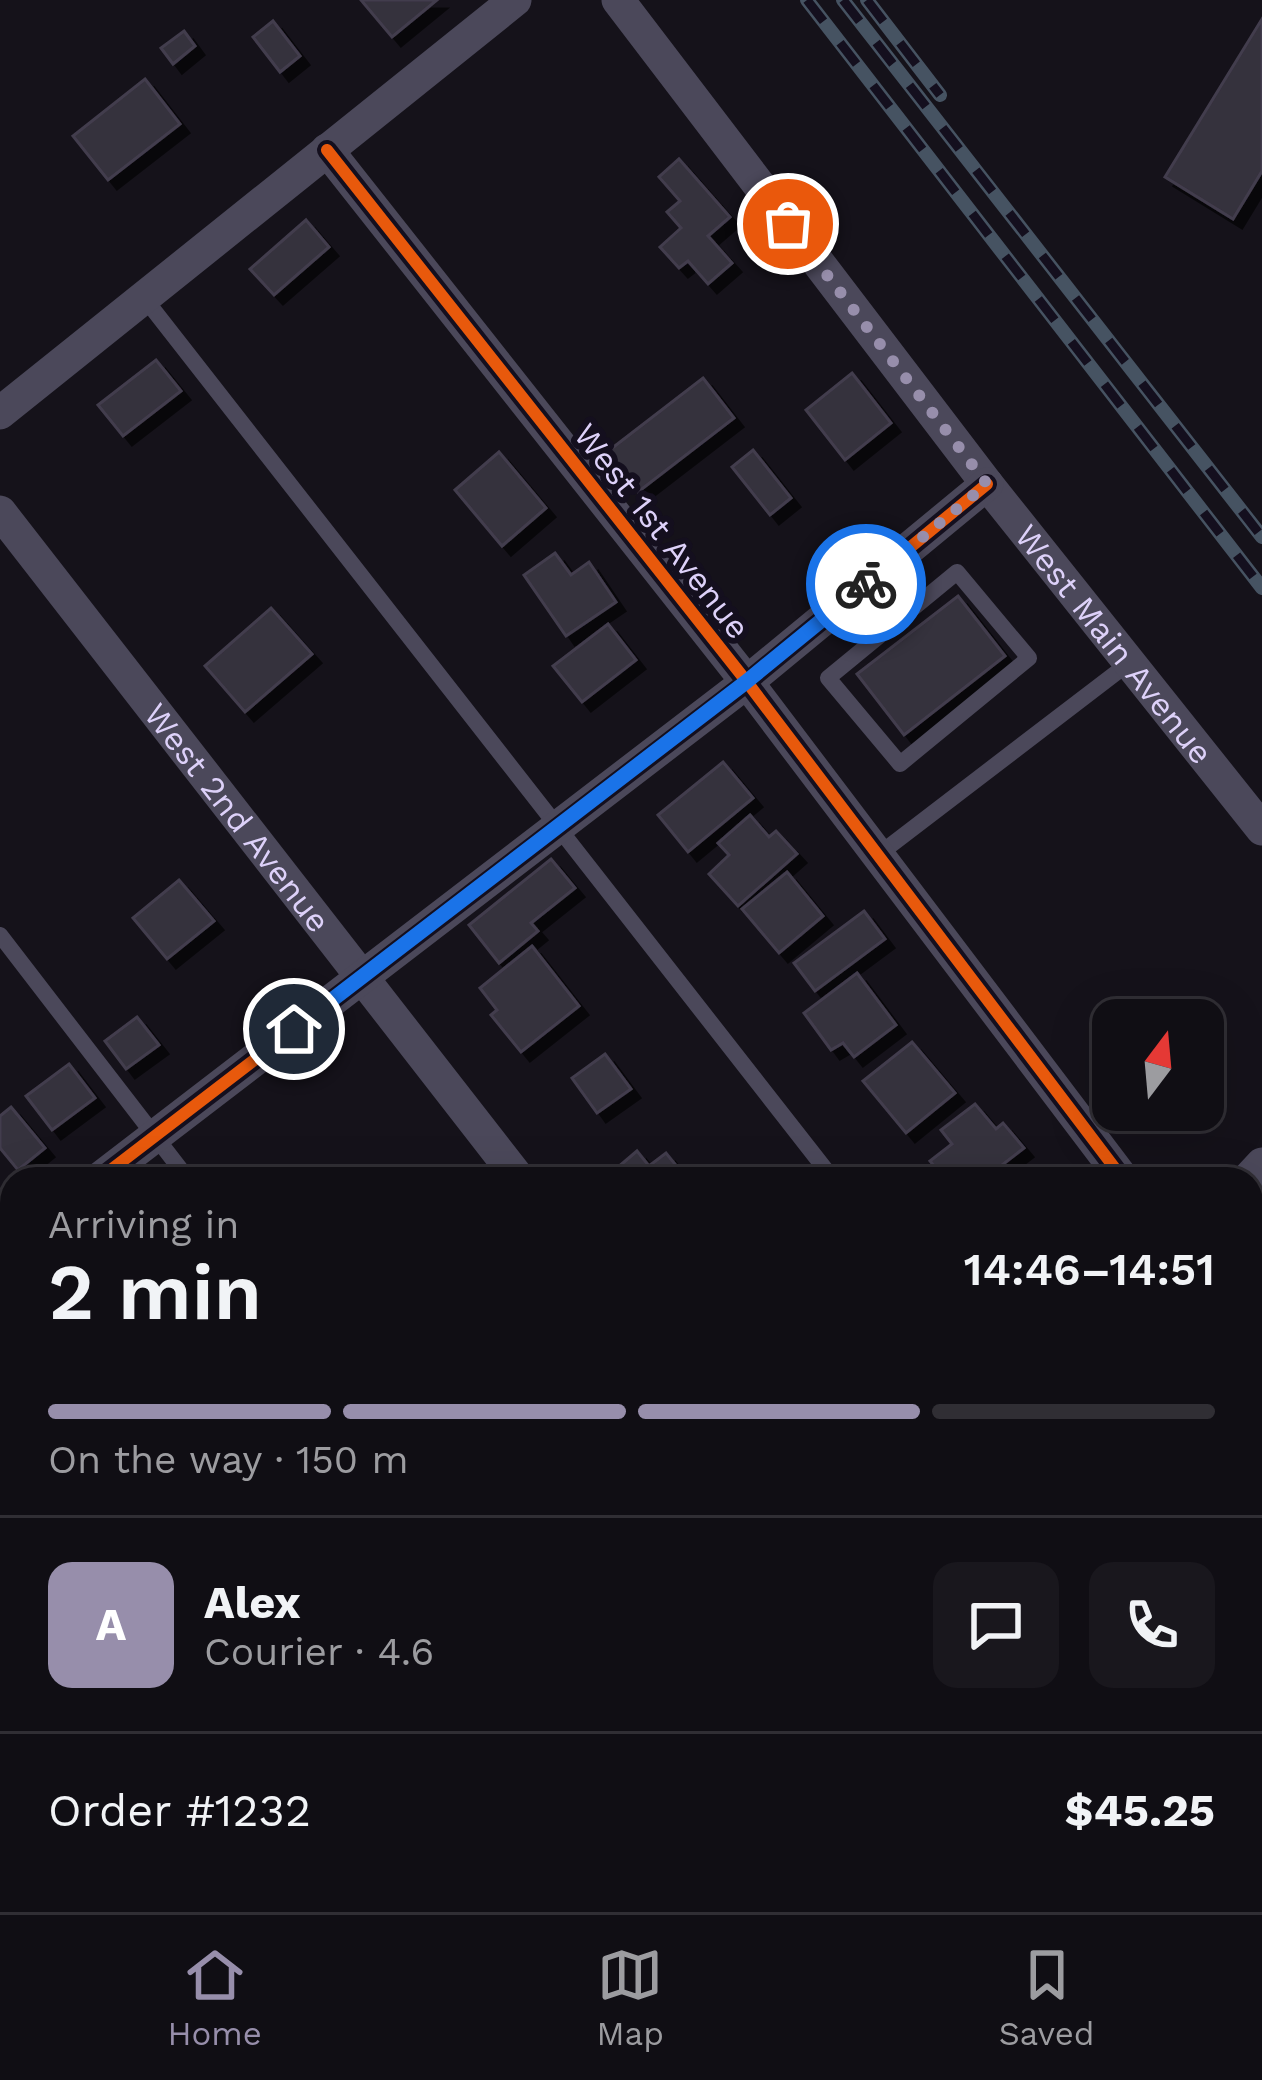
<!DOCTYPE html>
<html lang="en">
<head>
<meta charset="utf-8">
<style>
  body { margin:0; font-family:"Work Sans",sans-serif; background:#19171d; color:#f1f3f6; height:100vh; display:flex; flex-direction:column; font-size:45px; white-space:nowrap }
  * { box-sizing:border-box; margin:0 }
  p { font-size:39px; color:#9c9ca0 }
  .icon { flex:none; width:66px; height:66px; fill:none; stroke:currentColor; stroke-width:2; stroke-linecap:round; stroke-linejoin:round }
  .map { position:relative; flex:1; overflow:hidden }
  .drawer { position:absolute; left:0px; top:1167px; width:1263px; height:747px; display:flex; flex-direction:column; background:#100e14; border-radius:36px 36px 0 0; box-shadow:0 12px 48px #0002,0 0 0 3px #302e34 }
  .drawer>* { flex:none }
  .needle { width:78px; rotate:16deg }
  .tools { position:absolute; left:1092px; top:999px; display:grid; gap:24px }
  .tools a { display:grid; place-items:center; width:132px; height:132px; border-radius:24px; background:#100e14; box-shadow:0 12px 48px #0002,0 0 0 3px #302e34; font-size:60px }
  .pin { position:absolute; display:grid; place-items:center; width:102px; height:102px; color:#fff; margin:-51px; border:6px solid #fff; border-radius:50%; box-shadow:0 3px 12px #0007 }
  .courier { position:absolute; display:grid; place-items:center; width:120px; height:120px; margin:-60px; border:9px solid #1a73e8; border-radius:50%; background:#fff; color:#222; box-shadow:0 3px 15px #0007 }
  .overview em { font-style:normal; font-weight:600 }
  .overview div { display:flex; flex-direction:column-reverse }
  .overview { display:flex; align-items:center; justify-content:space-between; height:204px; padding:0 48px }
  h1 { font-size:78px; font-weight:600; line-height:90px }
  .bar { display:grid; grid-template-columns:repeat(4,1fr); gap:18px 12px; align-content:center; height:144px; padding:0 48px }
  .bar i { height:15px; border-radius:9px; background:#302e34 }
  .bar .selected { background:#978eab }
  .bar p { grid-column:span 4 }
  .line { display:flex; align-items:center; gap:30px; padding:0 48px; border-top:3px solid #302e34 }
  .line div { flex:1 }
  .round { display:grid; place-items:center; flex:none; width:126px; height:126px; border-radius:24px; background:#19171d }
  .dock { display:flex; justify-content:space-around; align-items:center; height:168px; border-top:3px solid #302e34; background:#100e14; font-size:33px; color:#9c9ca0 }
  .dock a { display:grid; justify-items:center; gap:6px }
  .dock .selected { color:#978eab }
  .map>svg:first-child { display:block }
</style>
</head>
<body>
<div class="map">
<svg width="1262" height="1912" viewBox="0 0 1262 1912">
  <defs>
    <filter id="shadow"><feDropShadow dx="9" dy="9" stdDeviation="0" flood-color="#0009"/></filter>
  </defs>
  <rect width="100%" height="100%" fill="#15121a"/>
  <!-- building -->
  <g fill="#35303d" stroke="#433d4d" stroke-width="3" filter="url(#shadow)">
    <path d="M361 0H437L392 37Z"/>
    <path d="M1262 19V171L1233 219 1165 177Z"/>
    <path d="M273 21 300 56 280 72 253 37Z"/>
    <path d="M184 31 195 46 173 64 161 48Z"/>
    <path d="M145 79 180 124 108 180 73 136Z"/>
    <path d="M679 159 730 217 708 236 732 263 708 284 688 261 679 268 660 247 681 228 667 212 680 201 659 177Z"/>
    <path d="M306 220 329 247 274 295 250 269Z"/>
    <path d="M156 360 181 391 123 436 98 405Z"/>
    <path d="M852 373 891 423 845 460 806 410Z"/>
    <path d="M703 378 734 418 638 492 607 452Z"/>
    <path d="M753 450 791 498 770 515 732 467Z"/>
    <path d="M499 452 546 508 502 546 455 490Z"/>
    <path d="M555 553 571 575 589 562 616 602 566 636 524 575Z"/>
    <path d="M958 596 1005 656 904 735 857 674Z"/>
    <path d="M271 608 312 654 245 712 205 666Z"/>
    <path d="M608 624 636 660 582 702 553 666Z"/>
    <path d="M723 762 753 798 688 852 658 815Z"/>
    <path d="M750 815 769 837 776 831 797 854 738 906 709 874 729 855 718 843Z"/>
    <path d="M551 859 575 888 531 923 538 931 499 963 469 925Z"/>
    <path d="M787 872 823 916 779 953 742 909Z"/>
    <path d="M179 880 214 921 167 959 133 918Z"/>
    <path d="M864 911 885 939 815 991 794 963Z"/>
    <path d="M532 946 579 1006 521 1052 491 1015 497 1010 480 988Z"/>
    <path d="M857 973 896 1025 854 1057 843 1043 831 1050 804 1013Z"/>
    <path d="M137 1017 159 1045 126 1069 105 1041Z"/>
    <path d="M912 1042 955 1093 906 1133 863 1081Z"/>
    <path d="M605 1054 631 1089 597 1113 572 1078Z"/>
    <path d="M69 1064 95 1098 52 1130 26 1096Z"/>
    <path d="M975 1104 996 1129 1003 1123 1024 1148 984 1179H945L930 1161 952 1144 941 1130Z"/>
    <path d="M11 1107 45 1148 18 1170 0 1148V1116Z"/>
    <path d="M637 1151 649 1166 666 1153 687 1179H604Z"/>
    <path d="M1262 1531V1652L1251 1662V1541Z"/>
    <path d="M548 1902H594L604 1912H538Z"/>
    <path d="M830 1902H899L887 1912H838Z"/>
  </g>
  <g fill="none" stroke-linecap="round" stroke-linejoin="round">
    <!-- service -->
    <g stroke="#4b485a" stroke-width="16">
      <path d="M145 299 833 1179"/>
      <path d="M957 572 1029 658 900 764 828 678Z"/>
      <path d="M862 587 893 625"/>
      <path d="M878 855 1129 663"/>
      <path d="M0 935 188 1179"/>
    </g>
    <!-- minor -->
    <g stroke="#4b485a" stroke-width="33">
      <path id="s1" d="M618 0 987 484 1262 829"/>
      <path d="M327 150 747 682 1123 1179"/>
      <path d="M0 413 515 0"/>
      <path id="s2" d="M0 512 519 1179"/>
      <path d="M99 1179 747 682 987 484"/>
      <path d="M1248 1179 1262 1164"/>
      <path d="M0 1255 12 1246"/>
      <path d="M0 1340 12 1356"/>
      <path d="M1251 1345 1262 1359"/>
      <path d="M1251 1726 1262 1716"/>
      <path d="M432 1902 439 1912"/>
      <path d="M1032 1912 1043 1902"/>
    </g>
    <!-- rail casing -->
    <g stroke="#465362" stroke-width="14">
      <g id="rail">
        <path d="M807 0 1262 588"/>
        <path d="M843 0 1262 537"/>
        <path d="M867 0 940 95"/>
      </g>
    </g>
    <!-- rail -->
    <use href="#rail" stroke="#140f1e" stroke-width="9" stroke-dasharray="27" stroke-linecap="butt"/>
    <!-- cycleway casing -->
    <g stroke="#140f1e" stroke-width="20">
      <g id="cycleway">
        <path d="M327 150 747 682 1123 1179"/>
        <path d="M99 1179 747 682 987 484"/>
      </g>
    </g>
    <!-- cycleway -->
    <use href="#cycleway" stroke="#e8590c" stroke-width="12"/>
  </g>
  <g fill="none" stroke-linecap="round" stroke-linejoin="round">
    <!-- done -->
    <path stroke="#978eab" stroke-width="12" stroke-dasharray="0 21.6" d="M788 224 987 484 866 584"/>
    <!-- route -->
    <path stroke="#1a73e8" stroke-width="15" d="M294 1029 746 682 866 584"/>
  </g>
  <g text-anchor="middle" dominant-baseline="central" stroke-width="12" stroke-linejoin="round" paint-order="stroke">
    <!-- street labels -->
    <g font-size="33" fill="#ddd1f9" stroke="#140f1e">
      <text transform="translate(662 531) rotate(52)">West 1st Avenue</text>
      <text stroke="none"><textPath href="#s1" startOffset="813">West Main Avenue</textPath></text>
      <text stroke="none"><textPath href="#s2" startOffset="387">West 2nd Avenue</textPath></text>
    </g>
  </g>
</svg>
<div class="tools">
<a><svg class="needle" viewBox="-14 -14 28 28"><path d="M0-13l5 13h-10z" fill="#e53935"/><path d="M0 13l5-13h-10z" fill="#9c9ca0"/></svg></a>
</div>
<div class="pin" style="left:788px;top:224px;background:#ea580c"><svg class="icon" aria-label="bag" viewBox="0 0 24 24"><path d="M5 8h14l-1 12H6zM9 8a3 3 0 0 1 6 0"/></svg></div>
<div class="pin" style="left:294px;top:1029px;background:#1f2937"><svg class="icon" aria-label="home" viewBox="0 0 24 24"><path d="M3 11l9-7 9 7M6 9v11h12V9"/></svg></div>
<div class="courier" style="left:866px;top:584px"><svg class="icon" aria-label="bike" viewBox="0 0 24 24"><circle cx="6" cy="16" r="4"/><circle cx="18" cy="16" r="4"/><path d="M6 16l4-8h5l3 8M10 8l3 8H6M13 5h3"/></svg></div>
<section class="drawer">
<div class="overview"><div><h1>2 min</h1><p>Arriving in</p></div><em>14:46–14:51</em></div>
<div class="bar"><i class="selected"></i><i class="selected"></i><i class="selected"></i><i></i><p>On the way · 150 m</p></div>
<div class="line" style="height:216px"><b class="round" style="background:#978eab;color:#fff">A</b><div><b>Alex</b><p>Courier · 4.6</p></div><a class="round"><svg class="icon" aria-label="chat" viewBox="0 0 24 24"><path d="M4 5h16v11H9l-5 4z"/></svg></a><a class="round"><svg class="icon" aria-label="phone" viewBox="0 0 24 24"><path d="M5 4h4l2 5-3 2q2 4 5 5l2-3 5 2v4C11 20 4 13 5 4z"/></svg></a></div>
<div class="line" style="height:156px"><div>Order #1232</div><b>$45.25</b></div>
</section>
</div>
<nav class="dock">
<a class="selected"><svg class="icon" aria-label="home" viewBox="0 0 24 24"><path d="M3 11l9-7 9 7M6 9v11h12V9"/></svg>Home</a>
<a><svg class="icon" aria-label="map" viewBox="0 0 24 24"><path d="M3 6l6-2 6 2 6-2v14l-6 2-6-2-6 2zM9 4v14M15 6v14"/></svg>Map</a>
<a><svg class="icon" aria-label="saved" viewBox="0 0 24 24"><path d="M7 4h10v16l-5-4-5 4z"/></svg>Saved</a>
</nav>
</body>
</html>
